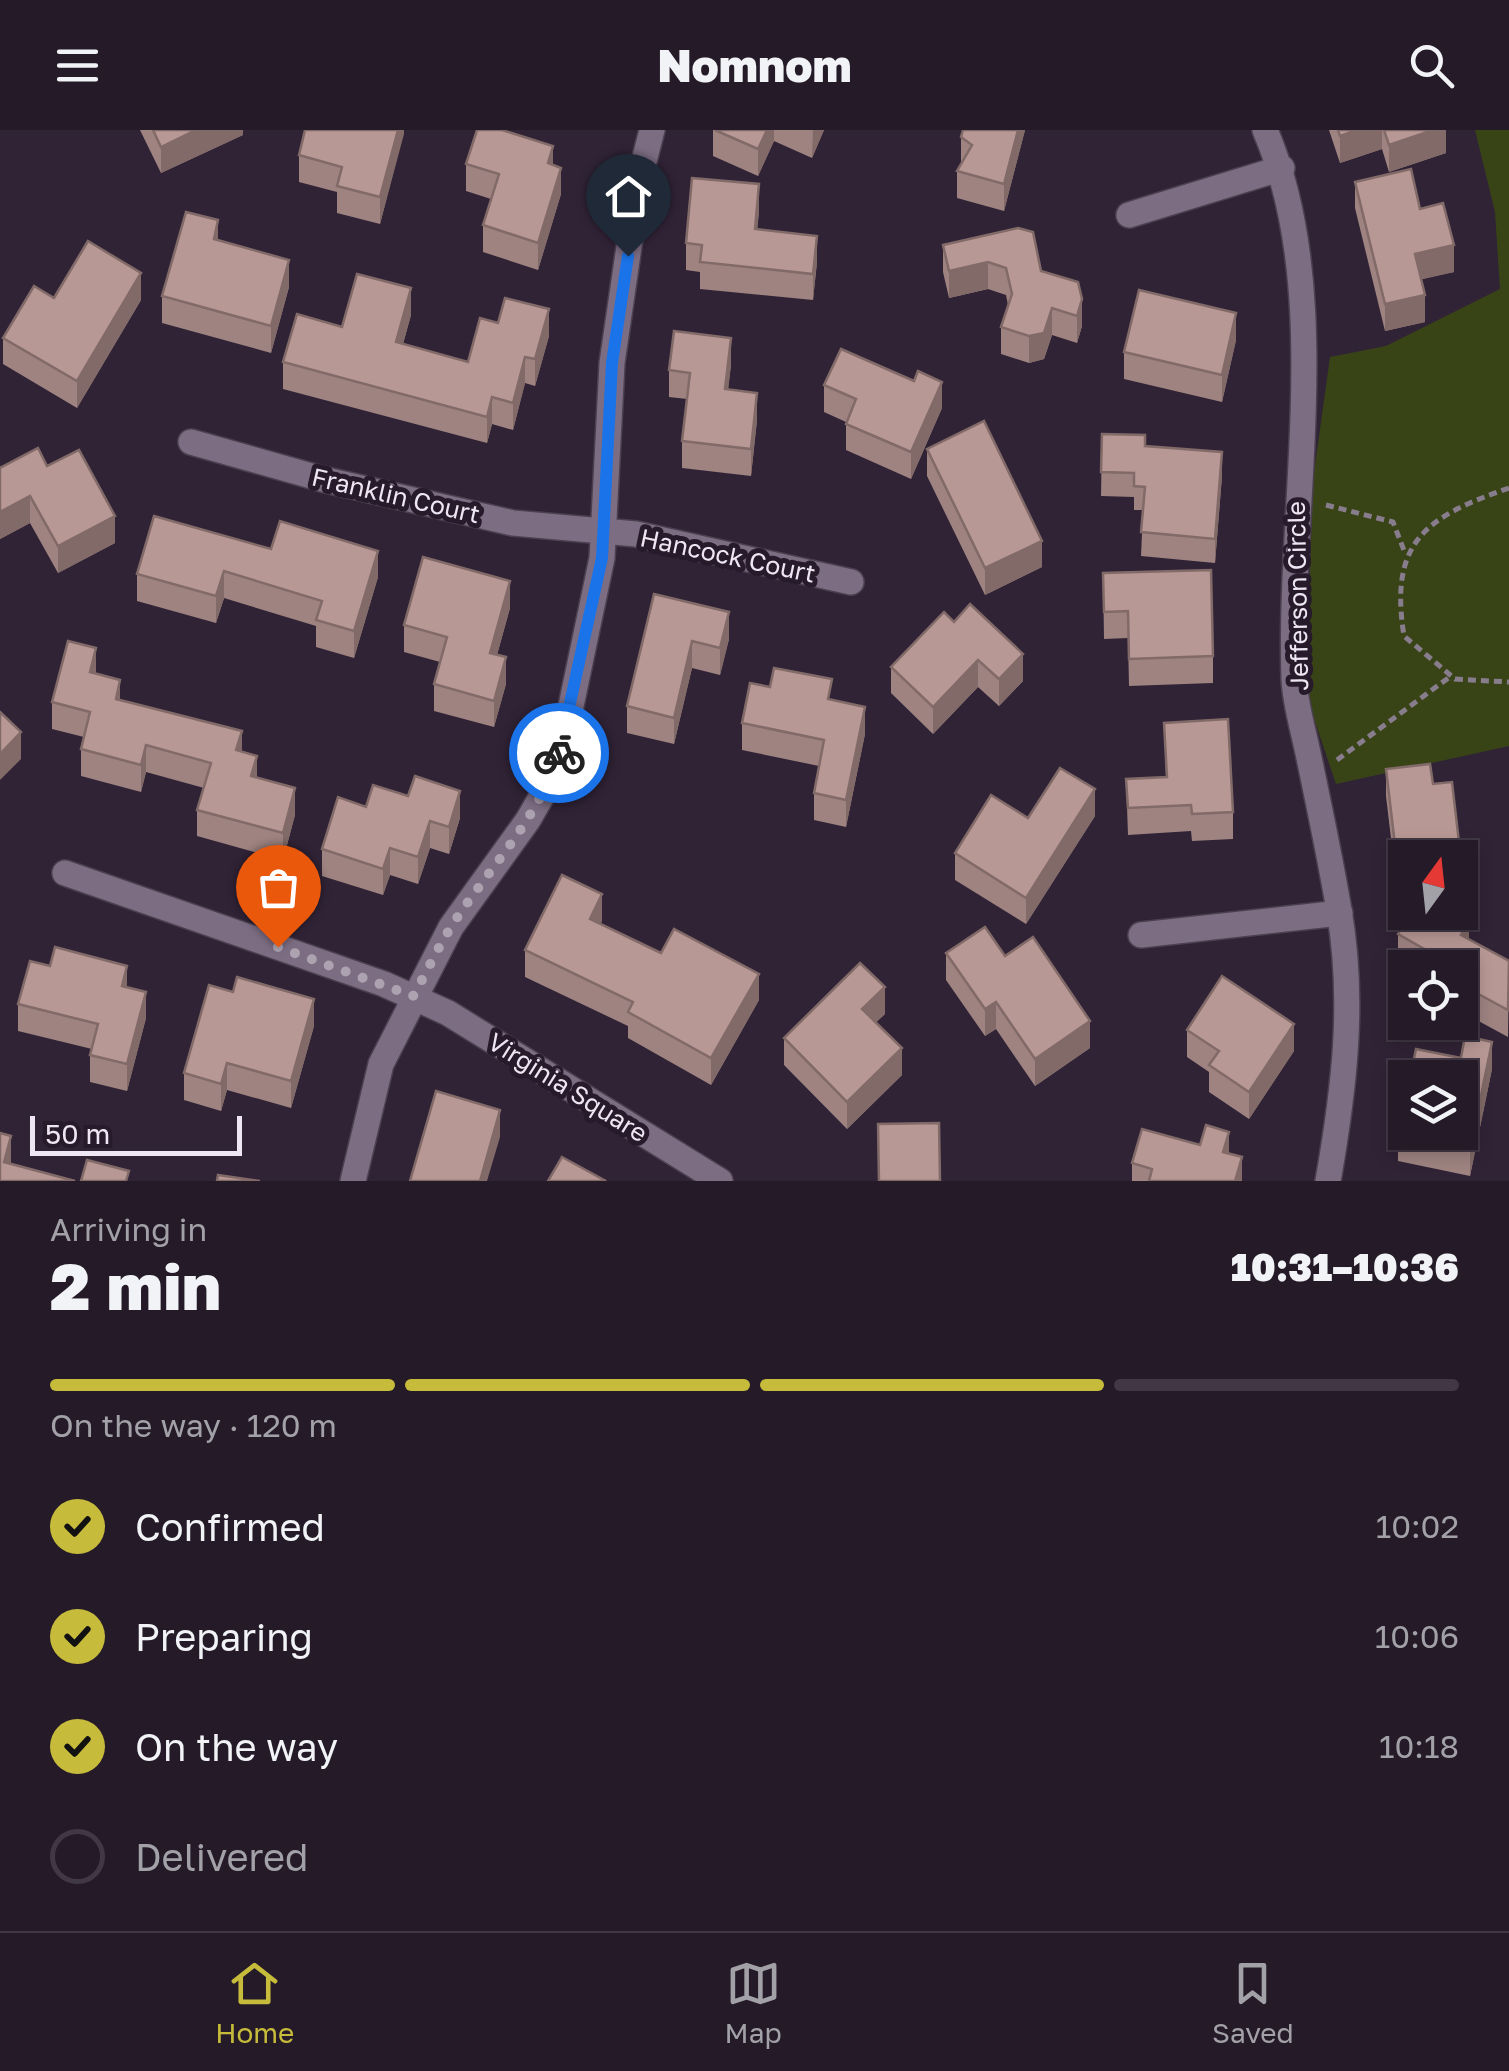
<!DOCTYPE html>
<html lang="en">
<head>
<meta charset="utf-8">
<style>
  body { margin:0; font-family:"Golos Text",sans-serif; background:#2c2330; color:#f1f3f6; height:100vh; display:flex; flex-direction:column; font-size:38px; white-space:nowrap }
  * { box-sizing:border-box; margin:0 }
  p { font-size:32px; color:#a3a1a8 }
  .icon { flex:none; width:55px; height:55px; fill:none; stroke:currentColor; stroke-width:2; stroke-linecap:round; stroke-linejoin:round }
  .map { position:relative; height:1051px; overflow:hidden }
  .drawer { display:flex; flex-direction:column; background:#241a28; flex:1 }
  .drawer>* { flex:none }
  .needle { width:65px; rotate:15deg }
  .fabs { position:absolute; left:1388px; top:710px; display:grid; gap:20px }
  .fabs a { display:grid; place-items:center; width:90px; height:90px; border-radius:0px; background:#241a28; box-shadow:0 5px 15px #0003,0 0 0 2px #413845; font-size:50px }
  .scale { position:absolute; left:30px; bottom:25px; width:212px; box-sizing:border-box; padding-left:10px; border:5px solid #eee6f2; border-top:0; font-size:28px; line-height:35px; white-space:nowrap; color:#eee6f2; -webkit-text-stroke:8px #261a2b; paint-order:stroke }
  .pin { position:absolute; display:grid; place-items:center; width:85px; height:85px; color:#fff; margin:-102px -42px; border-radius:50% 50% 50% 0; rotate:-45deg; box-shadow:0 0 10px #0007 }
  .pin .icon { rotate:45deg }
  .courier { position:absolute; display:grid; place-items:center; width:100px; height:100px; margin:-50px; border:8px solid #1a73e8; border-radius:50%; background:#fff; color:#222; box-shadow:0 2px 12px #0007 }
  .headline em { font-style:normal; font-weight:800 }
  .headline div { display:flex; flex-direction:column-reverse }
  .headline { display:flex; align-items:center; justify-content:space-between; height:170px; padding:0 50px }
  h1 { font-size:65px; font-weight:800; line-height:75px }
  .bar { display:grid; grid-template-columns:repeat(4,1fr); gap:15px 10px; align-content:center; height:120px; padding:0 50px }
  .bar i { height:12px; border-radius:8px; background:#413845 }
  .bar .current { background:#c7bb3b }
  .bar p { grid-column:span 4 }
  ol { padding:0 50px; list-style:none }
  li { display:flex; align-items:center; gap:30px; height:110px }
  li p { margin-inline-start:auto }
  li .icon { padding:10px; border-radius:50%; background:#c7bb3b; color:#111; stroke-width:4 }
  li:last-child { color:#a3a1a8 }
  li i { width:55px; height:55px; border:5px solid #413845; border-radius:50% }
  header { display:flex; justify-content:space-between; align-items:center; height:130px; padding:0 50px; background:#241a28; font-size:45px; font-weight:800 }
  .dock { display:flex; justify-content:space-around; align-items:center; height:140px; border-top:2px solid #413845; background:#241a28; font-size:28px; color:#a3a1a8 }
  .dock a { display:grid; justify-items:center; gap:5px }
  .dock .current { color:#c7bb3b }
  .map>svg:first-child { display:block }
</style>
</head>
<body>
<header><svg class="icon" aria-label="menu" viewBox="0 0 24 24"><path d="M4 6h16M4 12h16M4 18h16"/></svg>Nomnom<svg class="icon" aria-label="search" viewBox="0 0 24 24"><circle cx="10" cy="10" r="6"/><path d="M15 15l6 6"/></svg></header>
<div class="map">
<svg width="1509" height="1051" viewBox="0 0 1509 1051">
  <rect width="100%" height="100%" fill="#302336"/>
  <!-- green -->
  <path fill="#394416" d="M1475 0H1509V616L1336 654 1306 565 1313 350 1330 227 1386 216 1500 159 1495 82Z"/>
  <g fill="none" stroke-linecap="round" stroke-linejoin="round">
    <!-- minor casing -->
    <g stroke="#4b4050" stroke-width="28">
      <g id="minor">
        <path d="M1265 0C1335 163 1288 373 1294 549 1295 573 1303 599 1308 623 1319 675 1330 727 1339 780 1355 872 1344 960 1328 1051"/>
        <path d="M1129 85 1282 38"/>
        <path d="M191 312 322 349 513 393 636 404 851 452"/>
        <path d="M65 743 384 854 448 883 720 1051"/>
        <path d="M1141 805 1340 783"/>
        <path d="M353 1051 381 934 451 797 528 690 551 650 567 595 602 428 612 233 638 55 652 0"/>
      </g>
    </g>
    <!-- path -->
    <g stroke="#887d8d" stroke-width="5" stroke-dasharray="8 5" stroke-linecap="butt">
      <path d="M1509 358C1425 387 1389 412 1404 506L1455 549 1509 552"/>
      <path d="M1326 375 1393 392 1405 423"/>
      <path d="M1337 630 1451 546"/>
    </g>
    <!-- minor -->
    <use href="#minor" stroke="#7d6d83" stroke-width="25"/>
  </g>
  <!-- wall -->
  <g fill="#9e8380">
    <path d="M140 0H243V5L161 43Z"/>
    <path d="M404 0 380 94 337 83V62L299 52V25Z"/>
    <path d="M713 0H824L812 28 774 11 758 46 713 26Z"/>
    <path d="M1025 0 1004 81 957 68V41L961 34V7Z"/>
    <path d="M1329 0H1446V23L1389 42 1382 19 1340 33Z"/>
    <path d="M466 34 553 35 561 64 538 140 483 122V95L491 69 466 61Z"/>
    <path d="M1355 52 1420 79 1454 142 1421 149 1425 192 1385 201 1355 78Z"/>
    <path d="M759 81 757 99 817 132 813 170 700 159V142L686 140V113Z"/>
    <path d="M943 115 1078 152 1082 196 1077 213 1052 205 1044 229 1029 233 1001 224V197L1008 175 1006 165 988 159 949 168 943 142Z"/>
    <path d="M289 157 271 223 162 193V166Z"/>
    <path d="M54 168 141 170 77 278 3 234V208Z"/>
    <path d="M411 185 403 214 468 232 549 206 535 256 525 253 513 300 492 294 487 313 283 259V232L342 197Z"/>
    <path d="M1236 210 1222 272 1124 249V222Z"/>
    <path d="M731 235 728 259 757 290 751 346 682 338V311L687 269 669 267V240Z"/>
    <path d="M824 255 942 278 911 349 846 320V292L824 282Z"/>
    <path d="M1102 304 1145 316 1222 346 1215 433 1141 426 1143 380H1134V367L1101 366Z"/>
    <path d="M927 319 1042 437 985 465 927 346Z"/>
    <path d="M47 336 115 413 58 443 30 393 0 409V338Z"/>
    <path d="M271 419 378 447 354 528 316 517V496L224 468 216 493 137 471V444Z"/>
    <path d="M1103 443 1213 526V553L1129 556 1128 508 1104 509Z"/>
    <path d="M654 464 729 509 720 545 692 538 674 614 627 603V576Z"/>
    <path d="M510 478 497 525 506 554 494 597 434 581V554L440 532 404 522V495Z"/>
    <path d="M954 492 1023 551 999 576 978 557 933 604 891 563V537Z"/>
    <path d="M96 543 120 570 242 622 257 648 295 685 283 730 197 706V680L204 658 146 642 141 662 81 646V619L84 607 52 599V572Z"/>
    <path d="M832 570 865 604 846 697 814 690V663L819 636 742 620V593Z"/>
    <path d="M1164 593 1233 682V709L1192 711 1191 701 1128 705 1126 649 1166 647Z"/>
    <path d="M1386 639 1433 654 1460 721V728H1405V741L1395 742 1386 666Z"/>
    <path d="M366 677 460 688 449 724 430 718 418 754 390 745 383 765 322 746V719Z"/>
    <path d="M1095 686 1026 794 955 750V723L1028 688Z"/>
    <path d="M602 791 600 794 759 870 711 955 628 908V896L525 847V820Z"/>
    <path d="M1398 804 1469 809 1509 831 1508 907 1460 881V838H1409L1398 831Z"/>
    <path d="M946 823 1005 826 1090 918 1035 956 996 899 985 906 946 850Z"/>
    <path d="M127 857 146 888 127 961 90 952V925L92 919 18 901V874Z"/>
    <path d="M885 884 876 892 902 945 847 999 784 935V908Z"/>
    <path d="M314 896 291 978 227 960 221 981 184 970V943Z"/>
    <path d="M1187 900 1294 921 1249 989 1209 962V942L1187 927Z"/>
    <path d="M1492 939 1470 1046 1398 1031V1004Z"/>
    <path d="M1229 1023 1242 1051H1132V1033Z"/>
  </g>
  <!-- shaded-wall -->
  <g fill="#816a68">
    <path d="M196 0H243V5L161 43V17Z"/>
    <path d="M398 0H404V4L380 94V67Z"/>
    <path d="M767 0H774V11L758 46V19Z"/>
    <path d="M813 0H824L812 28Z"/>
    <path d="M1018 0H1025L1004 81V54Z"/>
    <path d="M1357 0H1382V19L1340 33V6Z"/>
    <path d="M1433 0H1446V23L1389 42V15Z"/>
    <path d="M553 16V43L548 33Z"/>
    <path d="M561 38V64L538 140V113Z"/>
    <path d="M759 54V81L755 126V99Z"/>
    <path d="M218 90V117L214 109Z"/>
    <path d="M817 106V132L813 170V144Z"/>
    <path d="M1454 115V142L1415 151V124Z"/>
    <path d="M289 130V157L271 223V196Z"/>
    <path d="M988 132V159L949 168V141Z"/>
    <path d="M141 143V170L77 278V251Z"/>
    <path d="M411 158V185L396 239V212Z"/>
    <path d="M1425 165V192L1385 201V174Z"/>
    <path d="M1082 169V196L1077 213V186Z"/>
    <path d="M1052 178V205L1044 229 1029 233V206Z"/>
    <path d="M549 179V206L535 256V229Z"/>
    <path d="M1236 183V210L1222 272V245Z"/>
    <path d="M731 208V235L725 286V259Z"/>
    <path d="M525 227V253L513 300V273Z"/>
    <path d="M942 252V278L911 349V322Z"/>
    <path d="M757 263V290L751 346V319Z"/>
    <path d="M492 267V294L487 313V287Z"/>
    <path d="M1222 322V346L1215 433V409Z"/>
    <path d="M30 366V393L0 409V382Z"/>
    <path d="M115 386V413L58 443V416Z"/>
    <path d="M1042 411V437L985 465V438Z"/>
    <path d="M378 421V447L354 528V501Z"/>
    <path d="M224 441V468L216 493V466Z"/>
    <path d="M510 451V478L490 550V523Z"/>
    <path d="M729 482V509L720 545V518Z"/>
    <path d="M692 511V538L674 614V588Z"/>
    <path d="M96 518V545L90 542Z"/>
    <path d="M1023 524V551L999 576V549Z"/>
    <path d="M506 527V554L494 597V571Z"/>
    <path d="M978 530V557L933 604V577Z"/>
    <path d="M120 550V577L116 569Z"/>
    <path d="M865 577V604L846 697V670Z"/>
    <path d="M242 601V628L236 620Z"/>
    <path d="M21 602V629L0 650V624Z"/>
    <path d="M146 615V642L141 662V635Z"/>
    <path d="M257 626V653L251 646Z"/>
    <path d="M295 658V685L283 730V703Z"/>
    <path d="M1095 659V686L1026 794V768Z"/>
    <path d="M460 661V688L449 724V697Z"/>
    <path d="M430 691V718L418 754V727Z"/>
    <path d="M390 718V745L383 765V739Z"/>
    <path d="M602 764V791L590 815V789Z"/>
    <path d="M1469 791V818L1461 805Z"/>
    <path d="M127 836V862L122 856Z"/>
    <path d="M759 844V870L711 955V928Z"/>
    <path d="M885 857V884L862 906V879Z"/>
    <path d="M146 862V888L127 961V934Z"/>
    <path d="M314 869V896L291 978V951Z"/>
    <path d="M996 872V899L985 906V879Z"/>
    <path d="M1090 891V918L1035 956V929Z"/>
    <path d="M1294 894V921L1249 989V962Z"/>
    <path d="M1492 912V939L1470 1046V1019Z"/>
    <path d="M902 918V945L847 999V972Z"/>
    <path d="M227 933V960L221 981V954Z"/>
    <path d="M500 980V1007L487 1051H480Z"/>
    <path d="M1229 1002V1029L1223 1022Z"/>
    <path d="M11 1006V1033L6 1051 4 1032Z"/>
    <path d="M1242 1027V1051H1235Z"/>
  </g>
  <!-- building -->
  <g fill="#b89895" stroke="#816a68" stroke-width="2.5">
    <path d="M153 0H196L161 17Z"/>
    <path d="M305 0H398L380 67 337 56 342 37 299 25Z"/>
    <path d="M477 0H502L553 16 548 33 561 38 538 113 483 95 499 44 466 34Z"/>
    <path d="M715 0H767L758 19Z"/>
    <path d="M963 0H1018L1004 54 957 41 972 15 961 7Z"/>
    <path d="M1338 0H1357L1340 6Z"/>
    <path d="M1384 0H1433L1389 15Z"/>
    <path d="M1411 39 1420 79 1443 73 1454 115 1415 124 1425 165 1385 174 1355 52Z"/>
    <path d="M692 48 759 54 755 99 817 106 813 144 700 132 702 115 686 113Z"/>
    <path d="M186 82 218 90 214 109 289 130 271 196 162 166Z"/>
    <path d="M1018 98 1033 102 1041 141 1078 152 1082 169 1077 186 1052 178 1044 203 1029 206 1001 197 1012 164 1006 138 988 132 949 141 943 115Z"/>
    <path d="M88 111 141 143 77 251 3 208 34 156 54 168Z"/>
    <path d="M357 144 411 158 396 212 468 232 480 188 498 193 505 168 549 179 535 229 525 227 513 273 492 267 487 287 283 232 297 184 342 197Z"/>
    <path d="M1139 160 1236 183 1222 245 1124 222Z"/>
    <path d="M674 201 731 208 725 259 757 263 751 319 682 311 690 243 669 240Z"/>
    <path d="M841 219 914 251 918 241 942 252 911 322 846 294 856 269 824 255Z"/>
    <path d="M984 291 1042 411 985 438 927 319Z"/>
    <path d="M1102 304 1145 305V316L1222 322 1215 409 1141 402 1145 357 1134 356V343L1101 342Z"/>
    <path d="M38 318 47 336 79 320 115 386 58 416 30 366 0 382V338Z"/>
    <path d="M154 386 271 419 280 391 378 421 354 501 316 490 322 471 224 441 216 466 137 444Z"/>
    <path d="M423 427 510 451 490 523 506 527 494 571 434 554 447 507 404 495Z"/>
    <path d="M1211 440 1213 526 1129 529 1128 481 1104 482 1103 443Z"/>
    <path d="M654 464 729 482 720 518 692 511 674 588 627 576Z"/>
    <path d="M970 474 1023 524 999 549 978 530 933 577 891 537 944 482 954 492Z"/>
    <path d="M68 511 96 518 90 542 120 550 116 569 242 601 236 620 257 626 251 646 295 658 283 703 197 680 211 633 146 615 141 635 81 619 90 582 52 572Z"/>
    <path d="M774 538 832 549 828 569 865 577 846 670 814 663 824 610 742 593 750 553 770 557Z"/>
    <path d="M0 582 21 602 0 624Z"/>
    <path d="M1228 589 1233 682 1192 684 1191 675 1128 678 1126 649 1167 647 1164 593Z"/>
    <path d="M1430 634 1433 654 1452 652 1460 721 1423 725 1421 712 1395 715 1386 639Z"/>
    <path d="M1060 638 1095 659 1026 768 955 723 991 665 1028 688Z"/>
    <path d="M415 646 460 661 449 697 430 691 418 727 390 718 383 739 322 719 338 667 366 677 373 655 408 666Z"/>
    <path d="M562 745 602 764 590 789 661 823 674 799 759 844 711 928 628 882 633 872 525 820Z"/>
    <path d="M1410 782H1453L1469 791 1461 805 1509 831 1508 880 1460 854V838H1430L1419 832 1426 820 1398 804Z"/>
    <path d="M985 797 1005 826 1033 807 1090 891 1035 929 996 872 985 879 946 823Z"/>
    <path d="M55 817 127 836 122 856 146 862 127 934 90 925 98 894 18 874 30 831 50 836Z"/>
    <path d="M860 833 885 857 862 879 902 918 847 972 784 908Z"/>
    <path d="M1222 846 1294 894 1249 962 1209 935 1219 921 1187 900Z"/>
    <path d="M237 847 314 869 291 951 227 933 221 954 184 943 209 855 233 862Z"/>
    <path d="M1465 906 1492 912 1470 1019 1398 1004 1405 971V1002H1460V948H1410L1416 919 1461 928Z"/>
    <path d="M436 961 500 980 480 1051H410Z"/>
    <path d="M939 993 940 1051H879L878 994Z"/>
    <path d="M1206 995 1229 1002 1223 1022 1242 1027 1235 1051H1149L1152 1039 1132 1033 1142 999 1200 1015Z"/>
    <path d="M0 1003 11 1006 4 1032 75 1051H0Z"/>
    <path d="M562 1027 606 1051H548Z"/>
    <path d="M87 1030 129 1041 126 1051H81Z"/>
    <path d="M218 1045 260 1051H217Z"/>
  </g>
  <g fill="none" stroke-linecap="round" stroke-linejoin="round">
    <!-- done -->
    <path stroke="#aca2b0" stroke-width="10" stroke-dasharray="0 18" d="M278 817 413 866C426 844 437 819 451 797 488 739 538 690 559 623"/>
    <!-- route -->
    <path stroke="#1a73e8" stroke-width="12" d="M559 623 602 428 612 233 628 126"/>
  </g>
  <g text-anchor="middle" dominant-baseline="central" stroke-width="10" stroke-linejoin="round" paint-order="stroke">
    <!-- street labels -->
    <g font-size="25" fill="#eee6f2" stroke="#261a2b">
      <text transform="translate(396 365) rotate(13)">Franklin Court</text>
      <text transform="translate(728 425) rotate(12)">Hancock Court</text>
      <text transform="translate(1297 466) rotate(-91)">Jefferson Circle</text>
      <text transform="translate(568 957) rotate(32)">Virginia Square</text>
    </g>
  </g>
</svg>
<div class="fabs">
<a><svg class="needle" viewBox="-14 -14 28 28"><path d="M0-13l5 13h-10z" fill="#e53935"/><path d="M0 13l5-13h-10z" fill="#a3a1a8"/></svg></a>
<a><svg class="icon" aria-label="locate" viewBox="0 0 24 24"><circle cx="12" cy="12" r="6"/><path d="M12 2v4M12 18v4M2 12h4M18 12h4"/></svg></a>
<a><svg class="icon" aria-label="layers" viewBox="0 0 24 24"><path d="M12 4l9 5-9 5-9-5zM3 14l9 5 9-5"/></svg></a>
</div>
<div class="scale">50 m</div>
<div class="pin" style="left:278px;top:817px;background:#ea580c"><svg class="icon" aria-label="bag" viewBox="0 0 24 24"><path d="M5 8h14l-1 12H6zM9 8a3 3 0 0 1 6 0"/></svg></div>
<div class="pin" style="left:628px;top:126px;background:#1f2937"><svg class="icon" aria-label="home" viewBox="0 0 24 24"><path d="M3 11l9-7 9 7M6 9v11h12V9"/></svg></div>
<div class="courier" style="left:559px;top:623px"><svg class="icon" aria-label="bike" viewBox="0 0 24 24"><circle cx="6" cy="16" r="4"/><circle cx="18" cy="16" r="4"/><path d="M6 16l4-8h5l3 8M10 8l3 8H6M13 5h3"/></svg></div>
</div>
<section class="drawer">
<div class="headline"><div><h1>2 min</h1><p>Arriving in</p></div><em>10:31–10:36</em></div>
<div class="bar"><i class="current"></i><i class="current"></i><i class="current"></i><i></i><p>On the way · 120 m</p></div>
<ol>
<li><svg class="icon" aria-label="check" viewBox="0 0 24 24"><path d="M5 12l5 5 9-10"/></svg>Confirmed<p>10:02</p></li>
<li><svg class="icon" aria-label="check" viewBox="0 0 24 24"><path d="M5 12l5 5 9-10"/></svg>Preparing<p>10:06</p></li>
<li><svg class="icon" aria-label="check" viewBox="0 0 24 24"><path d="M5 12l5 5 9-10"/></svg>On the way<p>10:18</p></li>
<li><i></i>Delivered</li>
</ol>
</section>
<nav class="dock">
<a class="current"><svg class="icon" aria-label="home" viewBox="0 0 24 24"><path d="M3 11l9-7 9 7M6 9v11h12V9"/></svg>Home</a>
<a><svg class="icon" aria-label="map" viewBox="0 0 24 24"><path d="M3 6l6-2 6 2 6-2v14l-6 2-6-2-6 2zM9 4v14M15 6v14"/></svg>Map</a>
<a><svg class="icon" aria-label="saved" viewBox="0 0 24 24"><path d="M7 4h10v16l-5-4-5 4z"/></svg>Saved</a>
</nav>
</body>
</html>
